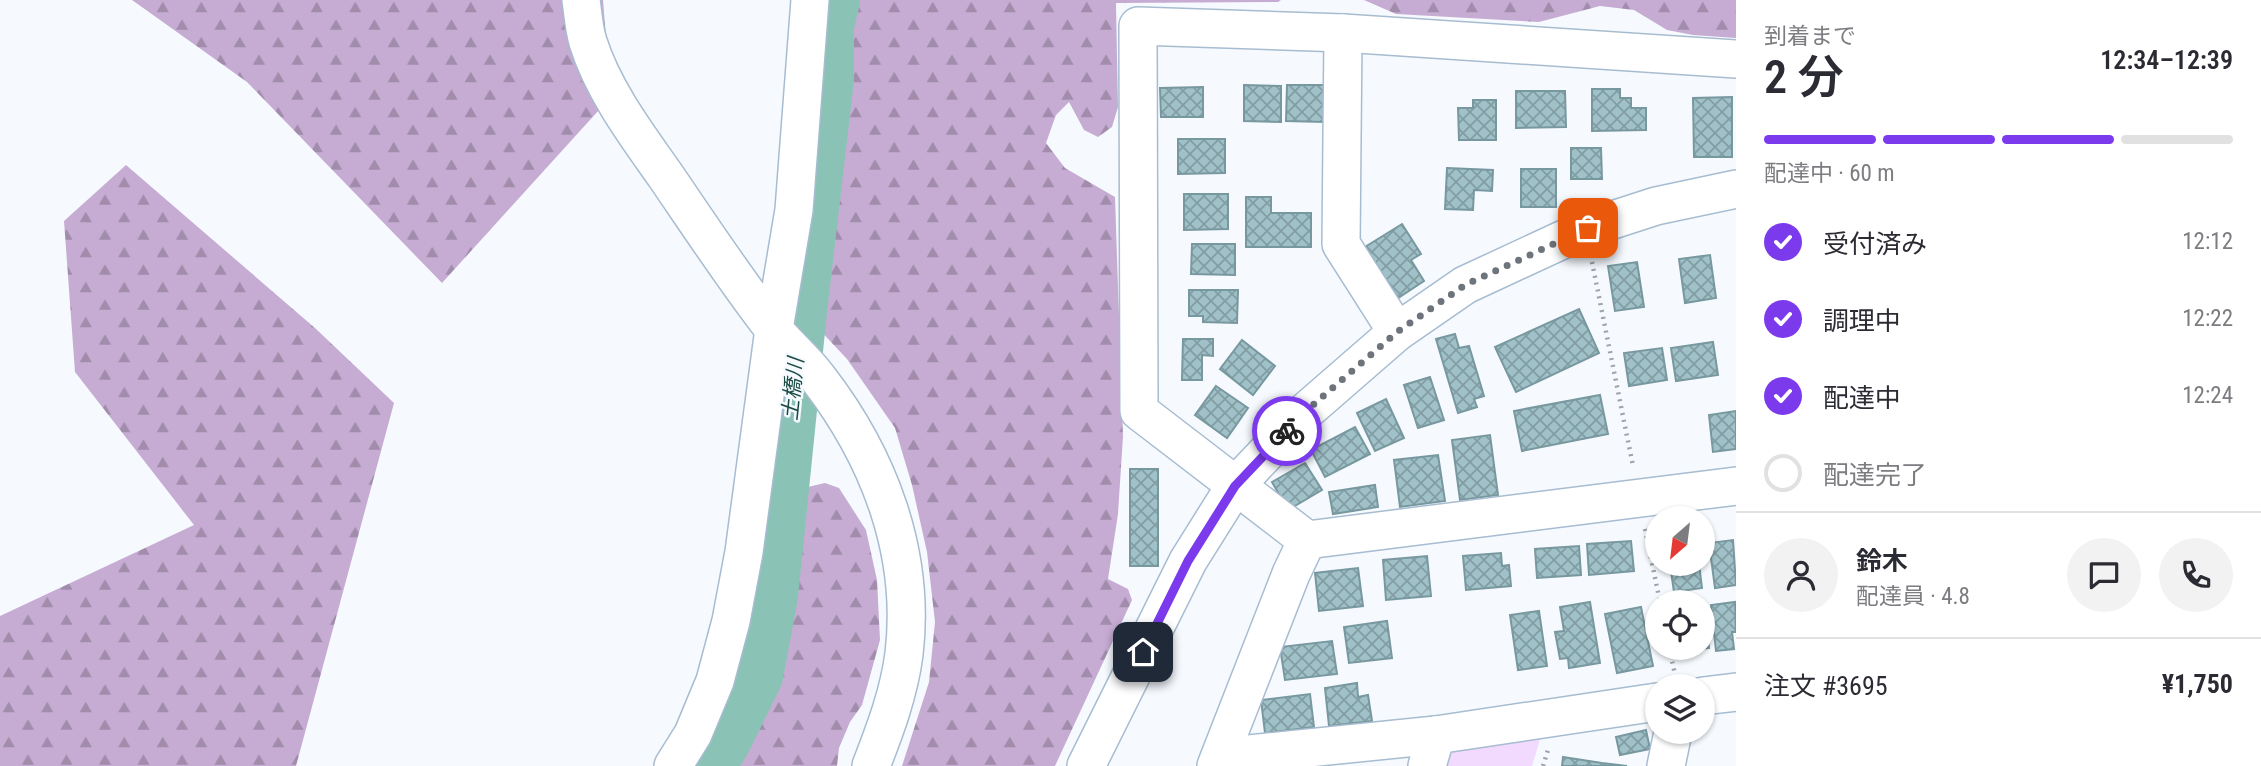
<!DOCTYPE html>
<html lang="ja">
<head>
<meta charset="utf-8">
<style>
  body { margin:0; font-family:"Roboto Condensed","Noto Sans JP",sans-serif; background:#f2f2f3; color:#2b2b33; height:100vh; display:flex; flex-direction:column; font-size:26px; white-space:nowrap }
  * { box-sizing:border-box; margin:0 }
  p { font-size:23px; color:#7c7c81 }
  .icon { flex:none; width:38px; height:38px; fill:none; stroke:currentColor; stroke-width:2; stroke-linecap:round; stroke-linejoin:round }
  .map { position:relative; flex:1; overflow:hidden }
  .sheet { display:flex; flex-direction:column; background:#fff; width:525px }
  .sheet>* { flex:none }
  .needle { width:46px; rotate:208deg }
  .buttons { position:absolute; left:1645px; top:506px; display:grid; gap:14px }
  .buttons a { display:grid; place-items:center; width:70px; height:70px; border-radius:50%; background:#fff; box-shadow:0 2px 5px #0004; font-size:35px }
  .pin { position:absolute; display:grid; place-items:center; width:60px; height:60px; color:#fff; margin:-30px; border-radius:14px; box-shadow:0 4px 10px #0006 }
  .courier { position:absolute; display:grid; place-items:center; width:70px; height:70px; margin:-35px; border:5px solid #7c3aed; border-radius:50%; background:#fff; color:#222; box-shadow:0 2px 9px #0007 }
  .headline em { font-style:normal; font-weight:600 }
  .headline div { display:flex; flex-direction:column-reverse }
  .headline { display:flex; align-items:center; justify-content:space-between; height:119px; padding:0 28px }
  h1 { font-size:46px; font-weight:600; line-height:52px }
  .bar { display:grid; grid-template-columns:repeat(4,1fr); gap:10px 7px; align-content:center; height:84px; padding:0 28px }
  .bar i { height:9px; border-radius:5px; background:#e1e1e2 }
  .bar .active { background:#7c3aed }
  .bar p { grid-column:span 4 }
  .line { display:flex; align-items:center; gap:18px; padding:0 28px; border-top:2px solid #e1e1e2 }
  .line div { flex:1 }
  .round { display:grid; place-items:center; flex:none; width:74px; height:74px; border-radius:37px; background:#f2f2f3 }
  ol { padding:0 28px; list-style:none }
  li { display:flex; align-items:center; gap:21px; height:77px }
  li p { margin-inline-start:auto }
  li .icon { padding:7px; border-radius:50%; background:#7c3aed; color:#fff; stroke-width:4 }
  li:last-child { color:#7c7c81 }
  li i { width:38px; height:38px; border:4px solid #e1e1e2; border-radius:50% }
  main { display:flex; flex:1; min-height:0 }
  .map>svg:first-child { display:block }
</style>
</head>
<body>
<main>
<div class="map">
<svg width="1736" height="766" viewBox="0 0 1736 766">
  <defs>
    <pattern id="forest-firs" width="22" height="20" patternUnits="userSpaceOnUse" patternTransform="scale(1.75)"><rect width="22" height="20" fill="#c6acd3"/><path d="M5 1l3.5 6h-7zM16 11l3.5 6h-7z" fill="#a18cac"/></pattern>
    <pattern id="building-cross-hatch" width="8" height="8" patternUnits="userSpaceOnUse" patternTransform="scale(1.75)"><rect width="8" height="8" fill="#a0c1c8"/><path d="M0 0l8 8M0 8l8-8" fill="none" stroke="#829da3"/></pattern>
  </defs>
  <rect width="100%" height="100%" fill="#f6faff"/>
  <!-- green -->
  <path fill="#f2d9fe" d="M1541 736 1532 766H1439L1444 750Z"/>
  <!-- forest -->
  <g fill="url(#forest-firs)">
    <path d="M132 0H603L606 38 619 88 442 283 247 82Z"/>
    <path d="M845 0H1281L1278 2 1116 3 1118 107 1112 127 1098 137 1084 130 1069 102 1056 115 1046 143 1065 168 1115 197 1123 436 1118 514 1108 579 1128 589 1132 600 1055 766H902L929 682 935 622 927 552 912 485 895 428 847 359 814 324 824 206Z"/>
    <path d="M1364 0H1736V38L1693 35 1667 30 1634 10 1600 6 1539 22 1396 14Z"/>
    <path d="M126 165 315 328 394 403 296 766H0V616L194 525 75 372 64 221Z"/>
    <path d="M825 483 839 488 866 530 877 580 880 640 862 705 850 722 839 748 837 766H718L729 751 766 675 795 490Z"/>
  </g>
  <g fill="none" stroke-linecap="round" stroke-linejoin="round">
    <!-- river -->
    <path stroke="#8ac3b6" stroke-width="52" d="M709 766 724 743 757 676 772 596 801 311 828 79V26L834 0"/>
  </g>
  <!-- building -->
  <g fill="url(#building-cross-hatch)" stroke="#78989f" stroke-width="2">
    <path d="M1244 85 1281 86V122L1244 121Z"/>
    <path d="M1287 85H1324V122L1286 121Z"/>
    <path d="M1203 87V117H1161L1160 88Z"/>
    <path d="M1592 89H1620V98H1631V108H1646V130L1592 131Z"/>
    <path d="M1516 91H1565L1566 127 1516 128Z"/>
    <path d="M1732 97V157H1694L1693 98Z"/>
    <path d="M1473 100H1496V140H1459L1458 108H1473Z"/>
    <path d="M1178 139H1225V173L1178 174Z"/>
    <path d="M1571 148H1601L1602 179H1571Z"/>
    <path d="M1447 168 1493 170 1492 191 1474 190 1473 210 1445 209Z"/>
    <rect x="1521" y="169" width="35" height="38"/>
    <path d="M1184 194H1228V229L1184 230Z"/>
    <path d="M1246 197H1271V213H1311V247H1246Z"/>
    <path d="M1402 224 1421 254 1411 260 1424 281 1398 298 1365 247Z"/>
    <path d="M1192 244H1235V275L1191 274Z"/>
    <path d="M1710 255 1716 298 1685 303 1679 259Z"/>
    <path d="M1637 262 1644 307 1615 311 1608 266Z"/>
    <path d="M1189 290H1238L1237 323 1203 322V316H1189Z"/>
    <path d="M1579 309 1599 353 1516 392 1495 347Z"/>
    <path d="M1455 334 1459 348 1469 346 1484 396 1474 399 1477 407 1458 413 1436 339Z"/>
    <path d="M1183 339H1213V356L1202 355V380H1182Z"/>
    <path d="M1242 340 1275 366 1253 395 1220 369Z"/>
    <path d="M1713 342 1718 375 1676 381 1671 348Z"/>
    <path d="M1662 348 1667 380 1629 386 1624 353Z"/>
    <path d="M1430 377 1444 420 1418 428 1404 385Z"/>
    <path d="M1216 386 1248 408 1227 438 1195 415Z"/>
    <path d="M1600 395 1608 434 1522 451 1514 411Z"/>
    <path d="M1386 399 1404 438 1375 451 1357 413Z"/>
    <path d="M1736 411V449L1713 452 1709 415Z"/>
    <path d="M1355 427 1370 454 1325 477 1311 450Z"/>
    <path d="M1490 435 1498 495 1460 500 1452 440Z"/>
    <path d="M1438 455 1445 501 1400 507 1394 460Z"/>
    <path d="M1305 463 1322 490 1288 510 1272 482Z"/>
    <rect x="1130" y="469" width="28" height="97"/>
    <path d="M1375 485 1378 507 1333 514 1329 492Z"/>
    <path d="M1733 540 1736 585 1715 588 1709 543Z"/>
    <path d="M1631 541 1634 571 1589 575 1587 544Z"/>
    <path d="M1579 546 1581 575 1537 578 1535 549Z"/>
    <path d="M1501 553 1502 566 1509 565 1511 586 1466 590 1463 556Z"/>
    <path d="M1427 556 1431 596 1386 600 1383 560Z"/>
    <path d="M1670 564H1699L1702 588 1674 592Z"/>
    <path d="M1358 568 1363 606 1319 611 1315 573Z"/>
    <path d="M1590 602 1600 663 1569 668 1568 658 1560 659 1555 632 1564 631 1560 607Z"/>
    <path d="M1735 602 1736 632H1732L1734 649 1716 651 1711 605Z"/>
    <path d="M1641 607 1653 666 1617 673 1605 614Z"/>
    <path d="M1704 608 1709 648 1688 651 1687 648H1703Z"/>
    <path d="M1539 611 1547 666 1518 670 1510 615Z"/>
    <path d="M1387 621 1392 658 1349 663 1344 627Z"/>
    <path d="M1332 641 1337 674 1285 680 1280 647Z"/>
    <path d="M1357 683 1358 697 1368 695 1372 721 1329 726 1325 688Z"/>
    <path d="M1310 694 1314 727 1265 733 1261 700Z"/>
    <path d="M1646 730 1650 749 1620 755 1616 737Z"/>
    <path d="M1563 757 1602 763 1627 766H1562Z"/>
  </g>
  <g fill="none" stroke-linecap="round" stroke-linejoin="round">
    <!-- minor casing -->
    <g stroke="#a7bcd0" stroke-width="40">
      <g id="minor">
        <path d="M581 0C583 14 584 29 588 42 603 90 636 134 665 175 700 226 734 278 772 327 786 345 804 359 818 378 879 457 916 553 904 654 899 693 885 730 871 766"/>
        <path d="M1343 33 1341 244 1397 332"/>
        <path d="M1736 59 1343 33 1138 26 1139 411 1307 540 1736 486"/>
        <path d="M1703 696 1736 692"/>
        <path d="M1220 757 1436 735 1657 702"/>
        <path d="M673 766 693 734 715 681 731 621 744 552 774 329 794 210 810 0"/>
        <path d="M1086 766 1188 561 1235 486 1305 412 1397 332 1465 285 1588 228 1656 206 1736 189"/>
        <path d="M1216 766 1291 574 1307 540"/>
        <path d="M1427 766 1436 735"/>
        <path d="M1666 766 1673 732"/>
      </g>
    </g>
    <!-- path -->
    <g stroke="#9da3a9" stroke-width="4.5" stroke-dasharray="2 5" stroke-linecap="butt">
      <path d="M1592 262 1633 466"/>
      <path d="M1645 529 1660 602"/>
      <path d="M1669 648 1675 674"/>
      <path d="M1543 766 1548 750"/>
    </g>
    <!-- minor -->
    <use href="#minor" stroke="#fff" stroke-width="37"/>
  </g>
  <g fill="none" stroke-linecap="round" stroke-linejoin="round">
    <!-- done -->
    <path stroke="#6e747b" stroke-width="7" stroke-dasharray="0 12.6" d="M1287 431 1305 412 1397 332 1465 285 1588 228"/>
    <!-- route -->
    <path stroke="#7c3aed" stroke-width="9" d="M1143 652 1188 561 1235 486 1287 431"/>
  </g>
  <g text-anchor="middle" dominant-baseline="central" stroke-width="5" stroke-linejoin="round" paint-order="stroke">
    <!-- water labels -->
    <g font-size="21" font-style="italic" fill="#1b4c43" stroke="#f6faff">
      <text transform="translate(793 389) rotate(-84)">土橋川</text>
    </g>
  </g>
</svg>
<div class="buttons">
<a><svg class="needle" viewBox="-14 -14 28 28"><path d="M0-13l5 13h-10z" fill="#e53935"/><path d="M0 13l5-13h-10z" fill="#7c7c81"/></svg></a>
<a><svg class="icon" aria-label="locate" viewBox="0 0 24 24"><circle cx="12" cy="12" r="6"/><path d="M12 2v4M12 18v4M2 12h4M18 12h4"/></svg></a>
<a><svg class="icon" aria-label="layers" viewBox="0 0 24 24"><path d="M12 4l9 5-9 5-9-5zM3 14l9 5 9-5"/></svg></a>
</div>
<div class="pin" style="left:1588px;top:228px;background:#ea580c"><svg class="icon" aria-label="bag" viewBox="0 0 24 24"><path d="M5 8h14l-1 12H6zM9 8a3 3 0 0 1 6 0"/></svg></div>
<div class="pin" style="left:1143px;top:652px;background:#1f2937"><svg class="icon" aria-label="home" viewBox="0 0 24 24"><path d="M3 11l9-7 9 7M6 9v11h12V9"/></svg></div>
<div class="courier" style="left:1287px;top:431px"><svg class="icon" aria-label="bike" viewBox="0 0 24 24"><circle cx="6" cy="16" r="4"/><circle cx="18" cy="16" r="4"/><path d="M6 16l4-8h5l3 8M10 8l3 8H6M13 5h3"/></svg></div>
</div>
<section class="sheet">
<div class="headline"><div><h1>2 分</h1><p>到着まで</p></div><em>12:34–12:39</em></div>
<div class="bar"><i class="active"></i><i class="active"></i><i class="active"></i><i></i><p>配達中 · 60 m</p></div>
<ol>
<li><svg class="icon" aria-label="check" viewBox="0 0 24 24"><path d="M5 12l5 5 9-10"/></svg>受付済み<p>12:12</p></li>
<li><svg class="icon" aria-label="check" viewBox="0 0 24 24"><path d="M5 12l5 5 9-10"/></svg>調理中<p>12:22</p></li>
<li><svg class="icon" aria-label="check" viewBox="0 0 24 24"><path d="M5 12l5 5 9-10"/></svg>配達中<p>12:24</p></li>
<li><i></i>配達完了</li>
</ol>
<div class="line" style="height:126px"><a class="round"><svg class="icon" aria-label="person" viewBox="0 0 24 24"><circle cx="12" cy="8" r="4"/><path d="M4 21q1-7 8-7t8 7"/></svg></a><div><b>鈴木</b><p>配達員 · 4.8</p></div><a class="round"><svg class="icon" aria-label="chat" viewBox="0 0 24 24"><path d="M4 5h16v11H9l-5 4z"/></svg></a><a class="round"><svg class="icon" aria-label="phone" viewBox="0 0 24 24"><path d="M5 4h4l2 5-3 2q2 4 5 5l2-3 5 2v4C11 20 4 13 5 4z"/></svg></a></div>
<div class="line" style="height:91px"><div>注文 #3695</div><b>¥1,750</b></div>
</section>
</main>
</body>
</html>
